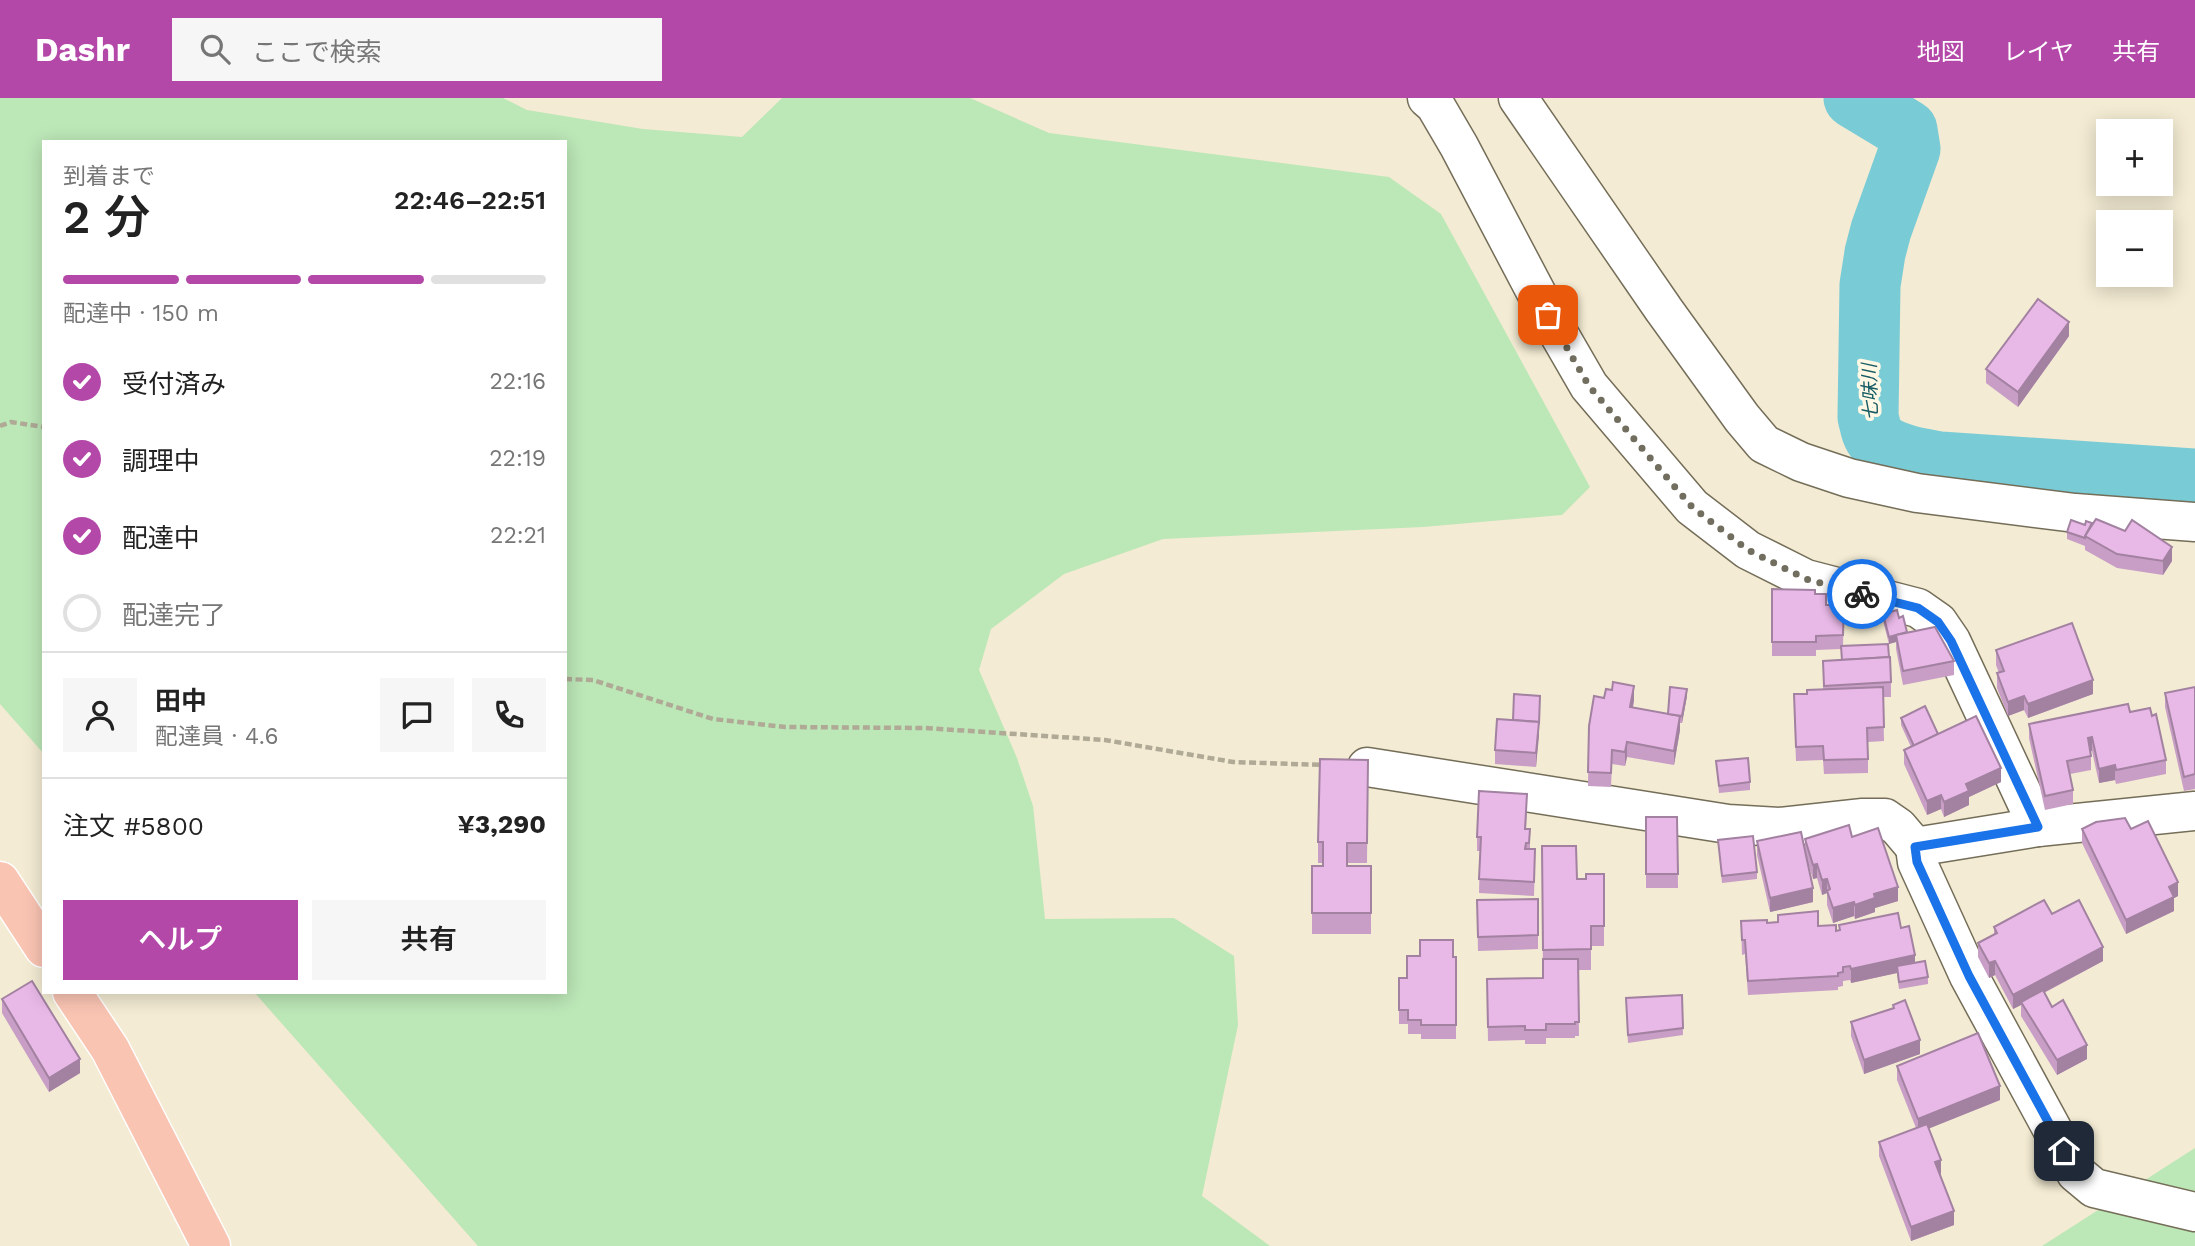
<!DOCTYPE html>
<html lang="ja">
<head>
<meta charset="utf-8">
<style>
  body { margin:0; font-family:"Work Sans","Noto Sans JP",sans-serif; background:#f6f6f6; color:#222; height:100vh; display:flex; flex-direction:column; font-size:26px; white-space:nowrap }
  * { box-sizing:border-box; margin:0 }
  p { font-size:23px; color:#767676 }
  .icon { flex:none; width:38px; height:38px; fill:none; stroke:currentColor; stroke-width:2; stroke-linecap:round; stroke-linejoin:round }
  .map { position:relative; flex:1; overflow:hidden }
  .panel { position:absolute; left:42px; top:42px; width:525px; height:854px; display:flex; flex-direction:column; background:#fff; border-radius:0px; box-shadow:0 4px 18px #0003 }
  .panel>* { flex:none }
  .controls { position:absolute; left:2096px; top:21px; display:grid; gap:14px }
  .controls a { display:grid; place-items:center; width:77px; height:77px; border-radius:0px; background:#fff; box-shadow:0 4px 18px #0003; font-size:35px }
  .pin { position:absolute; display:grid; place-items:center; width:60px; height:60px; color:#fff; margin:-30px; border-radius:14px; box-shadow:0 4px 10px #0006 }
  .courier { position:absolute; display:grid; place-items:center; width:70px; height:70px; margin:-35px; border:5px solid #1a73e8; border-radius:50%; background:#fff; color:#222; box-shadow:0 2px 9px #0007 }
  .head em { font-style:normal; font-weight:600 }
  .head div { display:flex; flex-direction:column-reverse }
  .head { display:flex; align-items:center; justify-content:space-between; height:119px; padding:0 21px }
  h1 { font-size:46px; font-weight:600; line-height:52px }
  .bar { display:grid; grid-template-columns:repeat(4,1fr); gap:10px 7px; align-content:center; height:84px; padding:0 21px }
  .bar i { height:9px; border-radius:5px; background:#e0e0e0 }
  .bar .selected { background:#b348a8 }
  .bar p { grid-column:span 4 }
  .line { display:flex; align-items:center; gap:18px; padding:0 21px; border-top:2px solid #e0e0e0 }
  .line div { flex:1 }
  .round { display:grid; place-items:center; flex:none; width:74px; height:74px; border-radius:0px; background:#f6f6f6 }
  ol { padding:0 21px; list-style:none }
  li { display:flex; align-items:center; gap:21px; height:77px }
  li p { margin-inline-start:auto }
  li .icon { padding:7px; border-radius:50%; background:#b348a8; color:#fff; stroke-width:4 }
  li:last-child { color:#767676 }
  li i { width:38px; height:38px; border:4px solid #e0e0e0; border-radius:50% }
  .button { display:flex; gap:14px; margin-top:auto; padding:14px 21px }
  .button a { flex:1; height:80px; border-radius:0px; background:#b348a8; color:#fff; font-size:28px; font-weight:600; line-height:80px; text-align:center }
  .button a+a { background:#f6f6f6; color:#222 }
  header { display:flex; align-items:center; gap:42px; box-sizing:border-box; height:98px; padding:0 35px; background:#b348a8; color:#fff }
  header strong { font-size:33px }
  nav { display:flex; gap:38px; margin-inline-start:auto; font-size:24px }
  .search { width:490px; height:63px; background:#f6f6f6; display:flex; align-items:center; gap:18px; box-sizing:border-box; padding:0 24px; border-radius:0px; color:#767676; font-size:26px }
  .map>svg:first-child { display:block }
</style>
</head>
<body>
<header>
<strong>Dashr</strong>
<div class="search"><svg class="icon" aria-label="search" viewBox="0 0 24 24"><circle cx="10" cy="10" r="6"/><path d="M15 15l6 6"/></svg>ここで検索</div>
<nav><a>地図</a><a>レイヤ</a><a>共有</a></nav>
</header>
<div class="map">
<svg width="2195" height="1148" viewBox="0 0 2195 1148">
  <rect width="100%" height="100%" fill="#f3ebd3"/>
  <!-- green -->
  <g fill="#bce7b7">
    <path d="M0 0H503L527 12 643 31 742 39 782 0H970L1049 35 1389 79 1441 116 1590 389 1562 417 1423 429 1163 441 1064 476 991 531 979 572 1017 660 1033 708 1045 821 1174 820 1234 858 1238 927 1202 1098 1270 1148H478L254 894H565V44H44V656L0 606Z"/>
    <path d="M2195 1050V1148H2042Z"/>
  </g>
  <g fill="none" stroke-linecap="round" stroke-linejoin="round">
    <!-- river -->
    <path stroke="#79cbd6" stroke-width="61" d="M1854 0 1907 32 1910 51 1881 132 1875 155 1870 187 1868 319C1870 326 1871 336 1876 341 1891 357 1919 360 1940 364L2195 381"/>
    <!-- minor casing -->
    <g stroke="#746d58" stroke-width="41">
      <g id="minor">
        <path d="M1427 0 1435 7 1459 48 1548 217 1589 288 1692 409 1748 452 1806 481 1918 510 1938 524 1951 543 2038 729"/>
        <path d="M1518 0 1664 212 1742 320 1764 346 1801 364 1849 380 1917 395 2075 415 2195 424"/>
        <path d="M1367 669 1728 726 1781 729 1863 720H1885L1898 729 1915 749 2038 729 2195 713"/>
        <path d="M1915 749 1917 764 1969 878 2076 1075 2094 1090 2195 1114"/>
      </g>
    </g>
    <!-- motorway casing -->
    <g stroke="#fff" stroke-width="41">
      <g id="motorway">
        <path d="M0 783 44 850"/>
        <path d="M72 894 110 951 211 1148"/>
      </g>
    </g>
    <!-- path -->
    <g stroke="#afa996" stroke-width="4.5" stroke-dasharray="7 3.5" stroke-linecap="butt">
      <path d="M0 328 11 324 44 329"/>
      <path d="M565 581 593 582 713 621 785 629 925 630 1105 642 1233 664 1324 667"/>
    </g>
    <!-- minor -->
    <use href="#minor" stroke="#fff" stroke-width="38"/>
    <!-- motorway -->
    <use href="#motorway" stroke="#fac4b3" stroke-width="38"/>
  </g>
  <!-- wall -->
  <g fill="#c89ec6">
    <path d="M2069 238 2018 309 1986 285V271Z"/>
    <path d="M2071 422 2172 463 2163 477 2117 470 2085 452V448L2067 441V434Z"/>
    <path d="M1772 491 1815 496 1826 507H1844L1843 548 1891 584V599H1883L1884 643 1868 644V675L1824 676 1823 662 1796 663 1794 610 1807 596 1823 591V563L1841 562V551L1816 552V558H1772Z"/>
    <path d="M1883 516 1899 520 1907 535 1954 563V577L1903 587 1896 551V544L1889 546 1883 523Z"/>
    <path d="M1996 552 2093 596 2028 620 2024 612 2008 618 1997 590V575H1999L1996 567Z"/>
    <path d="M2195 589V691L2184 693 2165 609V595Z"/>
    <path d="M1540 598 1536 669 1495 666V652L1513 622Z"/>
    <path d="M1687 598 1682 625H1680V632L1674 667 1627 659 1625 668 1612 666 1611 689 1588 688 1589 628 1604 600 1634 602 1633 610 1668 616Z"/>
    <path d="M2130 614 2152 618 2166 662V676L2116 686 2115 682 2099 685 2092 653H2091V672L2070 676 2073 692V706L2045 712 2029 640V626Z"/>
    <path d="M1901 620 1938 636 2001 684 1969 699V707L1944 719 1941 711 1927 717 1904 666V652L1911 649 1901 627Z"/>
    <path d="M1368 662 1367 765H1347V768H1371V836H1312V768H1323V765H1318V744Z"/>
    <path d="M1716 663 1750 684V692L1719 695Z"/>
    <path d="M1527 710 1526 731H1530V751L1535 765 1534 798 1479 795 1480 753H1477V739Z"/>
    <path d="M1646 719H1677L1678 790H1646Z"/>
    <path d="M2082 731H2131L2178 798 2174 800V813L2126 836 2082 745Z"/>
    <path d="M1852 739 1898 803 1875 810V814L1855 821 1854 818 1833 825 1827 807V795L1822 797 1817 780 1813 781 1807 762 1813 804 1770 814 1757 757V743L1805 752V741Z"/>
    <path d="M1718 742 1757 774V781L1722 785Z"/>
    <path d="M1542 748 1577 781H1586L1604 776V848H1591V872H1578L1579 938H1575V940H1546V946H1525V942L1488 943 1487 881 1543 880Z"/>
    <path d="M1538 801V851L1478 853 1477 802Z"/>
    <path d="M1741 823 1818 828 1836 833 1839 832V827L1901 830 1915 865 1928 879V886L1899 891 1897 875 1851 885 1850 882 1843 883V888L1838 889V892L1748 897 1745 856 1742 857Z"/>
    <path d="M1994 829 2103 863 2044 895 2052 909 2087 961 2057 977 2021 918V907L2013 911 1995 877 1989 880 1978 859V845L1994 837Z"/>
    <path d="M1420 858 1456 859V941H1421V936H1408V926H1399V880H1407Z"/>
    <path d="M1682 897 1683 937 1628 945 1626 900Z"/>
    <path d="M2 901 80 975 49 994 2 915Z"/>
    <path d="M1893 907 1920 956 1864 976 1851 938V924L1893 910Z"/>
    <path d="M1897 968 2000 1002 1929 1030 1941 1076H1940L1954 1127 1911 1143 1879 1058V1044L1916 1030 1897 982Z"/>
  </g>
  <!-- shaded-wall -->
  <g fill="#a281a1">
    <path d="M2069 224V238L2018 309V294Z"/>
    <path d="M2172 449V463L2163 477V463Z"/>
    <path d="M1896 537V544L1889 546V539Z"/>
    <path d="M2093 582V596L2028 620V606Z"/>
    <path d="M1634 588V602L1630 623V609Z"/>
    <path d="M1687 591V598L1682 625V618Z"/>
    <path d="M2024 598V612L2008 618V604Z"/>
    <path d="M1680 618V632L1674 667V653Z"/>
    <path d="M1539 624V638L1536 669V655Z"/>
    <path d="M2092 639V653L2088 654V640Z"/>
    <path d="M1627 644V659L1625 668V654Z"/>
    <path d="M2115 667V682L2099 685V671Z"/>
    <path d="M2001 670V684L1969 699V707L1944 719V704L1966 686Z"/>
    <path d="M1941 697V711L1927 717V703Z"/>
    <path d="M1817 766V780L1813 781V767Z"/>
    <path d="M1827 781V795L1822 797V782Z"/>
    <path d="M2178 784V798L2174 800V813L2126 836V822L2169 789Z"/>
    <path d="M1898 789V803L1875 810V814L1855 821V807L1874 796Z"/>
    <path d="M1813 790V804L1770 814V800Z"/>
    <path d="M1854 804V818L1833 825V810Z"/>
    <path d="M2103 849V863L2022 906 2021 904V907L2013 911V897Z"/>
    <path d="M1915 857V871L1897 868V875L1851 885V871Z"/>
    <path d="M1995 863V877L1989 880V865Z"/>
    <path d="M1920 942V956L1864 976V962Z"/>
    <path d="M2087 947V961L2057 977V962Z"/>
    <path d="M80 961V975L49 994V980Z"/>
    <path d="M2000 988V1002L1918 1035V1021Z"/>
    <path d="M1941 1062V1076L1935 1078V1064Z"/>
    <path d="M1954 1113V1127L1911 1143V1129Z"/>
  </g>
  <!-- building -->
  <g fill="#e8b8e6" stroke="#a281a1" stroke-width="2">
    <path d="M2038 201 2069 224 2018 294 1986 271Z"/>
    <path d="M2096 421 2125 433 2132 422 2172 449 2163 463 2117 456 2085 438Z"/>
    <path d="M2071 422 2085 427 2086 423 2092 425 2085 438V440L2067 434Z"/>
    <path d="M1772 491 1815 492V496H1826V507H1844L1843 537 1816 538V544H1772Z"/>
    <path d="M1897 512 1899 520 1903 518 1907 534 1889 539 1883 516Z"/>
    <path d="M2072 525 2093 582 2028 606 2024 598 2008 604 1997 575 2004 573 1996 552Z"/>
    <path d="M1935 529 1954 563 1903 573 1896 537Z"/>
    <path d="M1888 546 1889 559 1842 562 1841 548Z"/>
    <path d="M1890 559 1891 584 1824 588 1823 563Z"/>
    <path d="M1613 584 1634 588 1630 609 1680 618 1674 653 1627 644 1625 654 1612 652 1611 675 1588 674 1589 628 1594 598 1604 600 1606 591 1612 592Z"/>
    <path d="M1670 589 1687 591 1682 618 1668 616Z"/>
    <path d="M1883 589 1884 629 1867 630 1868 661 1824 662 1823 648 1796 649 1794 596H1807V592Z"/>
    <path d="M2195 589V676L2184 679 2165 595Z"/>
    <path d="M1514 596 1540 598 1539 626V624L1513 622Z"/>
    <path d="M2128 606 2130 614 2150 610 2152 618 2156 616 2166 662 2116 672 2115 667 2099 671 2092 639 2088 640 2091 658 2067 663 2073 692 2045 698 2029 626Z"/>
    <path d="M1925 608 1938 636 1914 648 1901 620Z"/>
    <path d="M1976 618 2001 670 1966 686 1969 693 1944 704 1941 697 1927 703 1904 652Z"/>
    <path d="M1497 621 1539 624 1536 655 1495 652Z"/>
    <path d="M1748 660 1750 684 1719 688 1716 663Z"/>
    <path d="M1320 661 1368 662 1367 745H1347V768H1371V815H1312V768H1323V744H1318Z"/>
    <path d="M1479 693 1527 696 1525 731H1530L1529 745H1526L1525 751H1535L1534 784 1479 781 1481 739H1477Z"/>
    <path d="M1646 719H1677L1678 776H1646Z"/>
    <path d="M2125 720 2131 731 2148 723 2178 784 2169 789 2174 799 2126 822 2082 731 2096 724Z"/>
    <path d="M1849 727 1852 739 1878 730 1898 789 1874 796 1875 800 1855 807 1854 804 1833 810 1827 793 1830 791 1827 781 1822 782 1817 766 1813 767 1805 741Z"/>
    <path d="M1801 734 1813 790 1770 800 1757 743Z"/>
    <path d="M1753 738 1757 774 1722 778 1718 742Z"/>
    <path d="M1542 748H1576L1577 781H1586V776H1604V828H1591V851L1543 852Z"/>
    <path d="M1538 801V837L1478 839 1477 802Z"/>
    <path d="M2044 802 2052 816 2079 802 2103 849 2013 897 1995 863 1989 865 1978 845 1997 835 1994 829Z"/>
    <path d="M1818 813V828L1836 827V833L1840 832 1839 827 1898 815 1901 830 1909 828 1915 857 1851 871 1850 868 1843 869V874L1838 875V878L1748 883 1745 842H1742L1741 823 1767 822V825L1778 824V817Z"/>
    <path d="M1420 842H1453V859H1456V927H1421V922H1408V912H1399V880H1407V858H1420Z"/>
    <path d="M1543 861H1578L1579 924H1575V926H1546V932H1525V928L1488 929 1487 881 1543 880Z"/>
    <path d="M1925 863 1928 879 1899 884 1897 868Z"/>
    <path d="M32 883 80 961 49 980 2 901Z"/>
    <path d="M2043 892 2052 909 2063 902 2087 947 2057 962 2021 904Z"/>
    <path d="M1682 897 1683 930 1628 937 1626 900Z"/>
    <path d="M1905 902 1920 942 1864 962 1851 924 1894 910 1893 907Z"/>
    <path d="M1978 935 2000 988 1918 1021 1897 968Z"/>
    <path d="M1927 1026 1941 1062 1935 1064 1954 1113 1911 1129 1879 1044Z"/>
  </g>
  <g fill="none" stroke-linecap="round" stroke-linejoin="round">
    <!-- done -->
    <path stroke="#726e5f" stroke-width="7" stroke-dasharray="0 12.6" d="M1548 217 1589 288 1692 409 1748 452 1806 481 1862 496"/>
    <!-- route -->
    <path stroke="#1a73e8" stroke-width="9" d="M1862 496 1918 510 1938 524 1951 543 2038 729 1915 749 1917 764 1969 878 2064 1053"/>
  </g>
  <g text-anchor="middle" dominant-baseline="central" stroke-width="7" stroke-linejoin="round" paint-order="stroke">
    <!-- water labels -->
    <g font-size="19" font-style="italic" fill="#165c64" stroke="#fff8e5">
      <text transform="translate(1870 294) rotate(-92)">七味川</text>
    </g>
  </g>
</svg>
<div class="controls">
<a>+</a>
<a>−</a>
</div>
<div class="pin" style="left:1548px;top:217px;background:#ea580c"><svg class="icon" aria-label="bag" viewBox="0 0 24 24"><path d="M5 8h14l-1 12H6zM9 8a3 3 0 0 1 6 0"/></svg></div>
<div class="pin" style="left:2064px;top:1053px;background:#1f2937"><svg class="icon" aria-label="home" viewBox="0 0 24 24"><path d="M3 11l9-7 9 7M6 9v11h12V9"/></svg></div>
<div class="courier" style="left:1862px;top:496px"><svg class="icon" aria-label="bike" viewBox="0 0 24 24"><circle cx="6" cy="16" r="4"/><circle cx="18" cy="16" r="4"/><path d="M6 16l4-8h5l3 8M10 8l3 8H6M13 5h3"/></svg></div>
<section class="panel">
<div class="head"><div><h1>2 分</h1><p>到着まで</p></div><em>22:46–22:51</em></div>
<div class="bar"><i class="selected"></i><i class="selected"></i><i class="selected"></i><i></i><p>配達中 · 150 m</p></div>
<ol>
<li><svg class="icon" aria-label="check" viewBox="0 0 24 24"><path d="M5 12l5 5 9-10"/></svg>受付済み<p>22:16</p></li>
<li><svg class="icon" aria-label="check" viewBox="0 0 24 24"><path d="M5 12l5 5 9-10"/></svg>調理中<p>22:19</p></li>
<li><svg class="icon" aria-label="check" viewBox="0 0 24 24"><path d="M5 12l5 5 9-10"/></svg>配達中<p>22:21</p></li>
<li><i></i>配達完了</li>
</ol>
<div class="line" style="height:126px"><a class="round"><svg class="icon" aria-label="person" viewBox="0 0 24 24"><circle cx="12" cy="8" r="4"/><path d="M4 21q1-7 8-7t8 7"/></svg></a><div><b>田中</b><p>配達員 · 4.6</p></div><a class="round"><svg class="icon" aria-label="chat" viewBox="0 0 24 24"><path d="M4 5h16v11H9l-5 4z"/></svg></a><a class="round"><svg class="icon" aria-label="phone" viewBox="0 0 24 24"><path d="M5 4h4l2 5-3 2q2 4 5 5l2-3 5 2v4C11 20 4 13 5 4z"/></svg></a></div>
<div class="line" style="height:91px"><div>注文 #5800</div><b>¥3,290</b></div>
<div class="button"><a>ヘルプ</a><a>共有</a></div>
</section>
</div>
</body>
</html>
